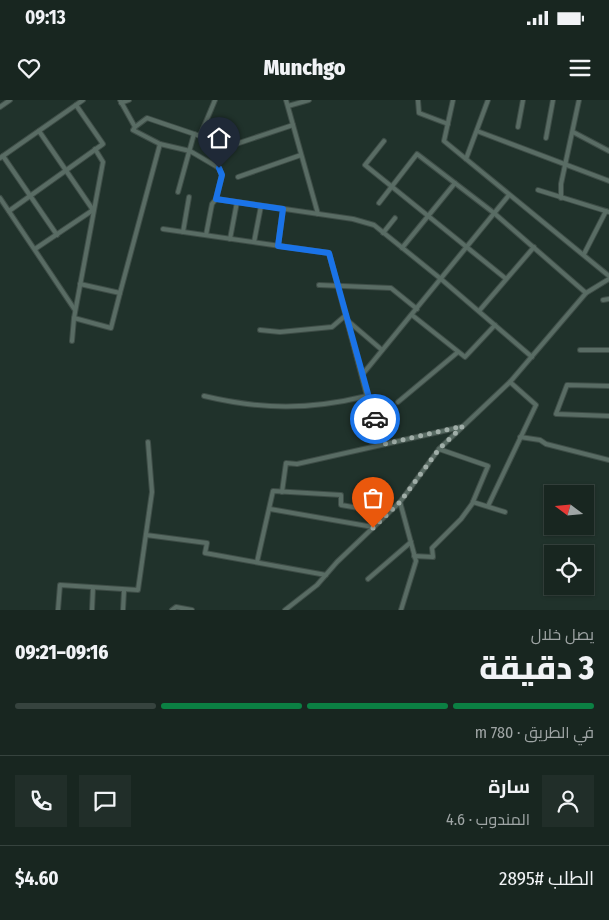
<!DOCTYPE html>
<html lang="ar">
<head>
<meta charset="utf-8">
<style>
  body { margin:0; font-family:"Fira Sans Condensed",Cairo,sans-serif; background:#212e29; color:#f1f3f6; direction:rtl; height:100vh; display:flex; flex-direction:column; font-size:19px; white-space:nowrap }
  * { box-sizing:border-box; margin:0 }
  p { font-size:16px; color:#9fa5a5 }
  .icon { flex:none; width:28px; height:28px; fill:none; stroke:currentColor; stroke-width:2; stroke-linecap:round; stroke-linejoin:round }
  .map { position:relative; height:510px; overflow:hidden; direction:ltr }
  .sheet { display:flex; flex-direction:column; background:#182620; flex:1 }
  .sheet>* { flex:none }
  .needle { width:32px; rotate:286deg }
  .controls { position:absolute; left:544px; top:385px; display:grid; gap:10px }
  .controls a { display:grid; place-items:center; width:50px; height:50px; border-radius:0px; background:#182620; box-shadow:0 1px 4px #0004,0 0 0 1px #36433e; font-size:25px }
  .pin { position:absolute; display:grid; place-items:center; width:42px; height:42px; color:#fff; margin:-51px -21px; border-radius:50% 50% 50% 0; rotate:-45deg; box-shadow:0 0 5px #0007 }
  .pin .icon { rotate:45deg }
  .courier { position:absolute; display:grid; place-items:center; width:50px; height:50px; margin:-25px; border:4px solid #1a73e8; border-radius:50%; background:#fff; color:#222; box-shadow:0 1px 6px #0007 }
  .summary em { font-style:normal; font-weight:800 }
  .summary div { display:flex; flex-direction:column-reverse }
  .summary { display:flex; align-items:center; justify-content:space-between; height:85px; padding:0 15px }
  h1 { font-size:32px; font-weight:800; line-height:38px }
  .bar { display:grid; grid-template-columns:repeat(4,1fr); gap:8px 5px; align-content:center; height:60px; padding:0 15px }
  .bar i { height:6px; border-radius:4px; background:#36433e }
  .bar .selected { background:#0b8043 }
  .bar p { grid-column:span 4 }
  .line { display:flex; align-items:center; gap:12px; padding:0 15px; border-top:1px solid #36433e }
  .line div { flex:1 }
  .round { display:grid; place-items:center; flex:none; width:52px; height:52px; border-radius:0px; background:#212e29 }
  .status { display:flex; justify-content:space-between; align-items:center; height:35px; padding:0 25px; background:#182620; direction:ltr }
  .status svg { height:14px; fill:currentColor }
  header { display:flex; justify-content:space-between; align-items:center; height:65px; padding:0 15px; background:#182620; font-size:22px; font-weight:800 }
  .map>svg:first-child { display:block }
</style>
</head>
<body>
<div class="status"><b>09:13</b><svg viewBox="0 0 49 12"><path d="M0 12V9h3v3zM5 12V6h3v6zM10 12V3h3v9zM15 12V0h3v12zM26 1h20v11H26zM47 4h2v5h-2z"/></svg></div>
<header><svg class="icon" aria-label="menu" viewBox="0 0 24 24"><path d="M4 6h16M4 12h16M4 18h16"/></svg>Munchgo<svg class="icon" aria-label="heart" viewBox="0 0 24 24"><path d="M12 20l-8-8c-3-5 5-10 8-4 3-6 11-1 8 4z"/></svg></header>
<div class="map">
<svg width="609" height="510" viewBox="0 0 609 510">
  <rect width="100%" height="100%" fill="#20322b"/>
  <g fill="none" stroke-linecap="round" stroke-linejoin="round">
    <!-- minor casing -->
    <g stroke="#3e4d47" stroke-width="6">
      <g id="minor">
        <path d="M120 0 135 27 133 30 160 44 190 51 219 68 222 75 216 99"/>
        <path d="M286 0 318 114"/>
        <path d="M418 0 419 13 448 24"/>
        <path d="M453 0 444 41 609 176"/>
        <path d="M121 3 129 0"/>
        <path d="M288 6 309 0"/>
        <path d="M0 7 10 0"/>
        <path d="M135 27 147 18 200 36 215 0"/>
        <path d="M518 27 523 0"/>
        <path d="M477 31 609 81"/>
        <path d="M573 32 609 51"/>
        <path d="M546 38 553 0"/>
        <path d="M384 41 365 65 505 178"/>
        <path d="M227 47 293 25"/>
        <path d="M3 56 57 135"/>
        <path d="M0 58 83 0"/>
        <path d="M466 59 488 0"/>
        <path d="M238 77 301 55"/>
        <path d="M538 90 609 112"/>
        <path d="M178 92 194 34"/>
        <path d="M0 98 75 210"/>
        <path d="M561 98V84L579 0"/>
        <path d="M379 103 417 54 494 113 586 193"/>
        <path d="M9 111 103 44 76 5"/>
        <path d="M163 129 329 153 367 296 384 344"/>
        <path d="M183 132 189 97"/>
        <path d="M383 133 395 118"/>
        <path d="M206 135 212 104 216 99 353 119 374 125 441 179 532 257"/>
        <path d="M230 139 237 102"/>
        <path d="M254 142 261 106"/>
        <path d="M278 146 283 109"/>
        <path d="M402 148 455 83"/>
        <path d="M35 149 93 110 39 31"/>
        <path d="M584 154 606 111"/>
        <path d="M80 184 120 193 160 44"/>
        <path d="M319 185 391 188 417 209"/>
        <path d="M603 200 609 199"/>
        <path d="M479 211 534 147"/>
        <path d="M412 215 465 257 495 225"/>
        <path d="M74 218 111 228 120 193"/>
        <path d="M348 221 382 250"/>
        <path d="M260 230 280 232 332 227 346 215"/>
        <path d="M72 241 74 218 103 62 95 49"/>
        <path d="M580 250H609"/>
        <path d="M362 275 509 95"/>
        <path d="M609 286 567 285 556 314 609 316"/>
        <path d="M204 296C263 310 309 310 367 296"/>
        <path d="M398 302 458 252"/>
        <path d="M520 337 540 340 546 344 609 360"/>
        <path d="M282 392 286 363 297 364 461 327"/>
        <path d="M400 402 416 461 401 510"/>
        <path d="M473 402 505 412"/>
        <path d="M488 406 536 305 510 282"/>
        <path d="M270 409 373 427"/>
        <path d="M146 435 207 443 205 453 326 475"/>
        <path d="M414 456 433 457 432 448 461 419 472 404 488 366 439 349"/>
        <path d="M257 462 273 391 341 395V405L388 413"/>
        <path d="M368 479 411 442"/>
        <path d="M58 510 60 485 138 490 152 392 148 342"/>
        <path d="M92 510 93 488"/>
        <path d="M123 510 124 491"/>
        <path d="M172 510 176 507 192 510"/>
        <path d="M285 510 317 485 337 462 400 402 439 349 510 282 586 193 609 179"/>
      </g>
    </g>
    <!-- minor -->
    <use href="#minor" stroke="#596c64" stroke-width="4"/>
  </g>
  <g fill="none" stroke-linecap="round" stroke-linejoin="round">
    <!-- done -->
    <path stroke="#a0aea8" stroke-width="5" stroke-dasharray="0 9" d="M373 428 400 402 439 349 463 326 384 344 375 319"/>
    <!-- route -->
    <path stroke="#1a73e8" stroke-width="6" d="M219 68 222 75 216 99 283 109 278 146 329 153 375 319"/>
  </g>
</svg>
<div class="controls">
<a><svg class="needle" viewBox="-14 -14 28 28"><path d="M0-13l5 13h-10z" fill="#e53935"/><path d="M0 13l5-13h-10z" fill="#9fa5a5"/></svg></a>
<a><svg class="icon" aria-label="locate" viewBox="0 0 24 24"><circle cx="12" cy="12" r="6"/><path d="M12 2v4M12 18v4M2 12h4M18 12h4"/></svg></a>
</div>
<div class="pin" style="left:373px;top:428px;background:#ea580c"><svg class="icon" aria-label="bag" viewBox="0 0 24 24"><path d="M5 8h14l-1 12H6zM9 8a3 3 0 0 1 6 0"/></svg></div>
<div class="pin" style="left:219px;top:68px;background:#1f2937"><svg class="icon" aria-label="home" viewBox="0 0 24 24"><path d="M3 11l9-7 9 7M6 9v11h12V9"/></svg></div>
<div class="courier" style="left:375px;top:319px"><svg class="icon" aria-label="car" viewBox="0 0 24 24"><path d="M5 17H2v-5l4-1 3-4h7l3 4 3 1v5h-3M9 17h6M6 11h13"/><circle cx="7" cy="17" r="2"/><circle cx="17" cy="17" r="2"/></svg></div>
</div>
<section class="sheet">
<div class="summary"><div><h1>3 دقيقة</h1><p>يصل خلال</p></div><em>09:16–09:21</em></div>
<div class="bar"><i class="selected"></i><i class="selected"></i><i class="selected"></i><i></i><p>في الطريق · 780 m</p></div>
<div class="line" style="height:90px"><a class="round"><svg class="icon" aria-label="person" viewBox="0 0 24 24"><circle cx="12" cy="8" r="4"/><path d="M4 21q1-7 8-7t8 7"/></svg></a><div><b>سارة</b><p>المندوب · 4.6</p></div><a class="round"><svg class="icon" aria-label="chat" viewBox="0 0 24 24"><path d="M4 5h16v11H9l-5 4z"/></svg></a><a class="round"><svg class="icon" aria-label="phone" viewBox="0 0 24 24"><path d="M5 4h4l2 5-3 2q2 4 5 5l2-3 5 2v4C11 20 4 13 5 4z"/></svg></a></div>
<div class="line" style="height:65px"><div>الطلب #2895</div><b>$4.60</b></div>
</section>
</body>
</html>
